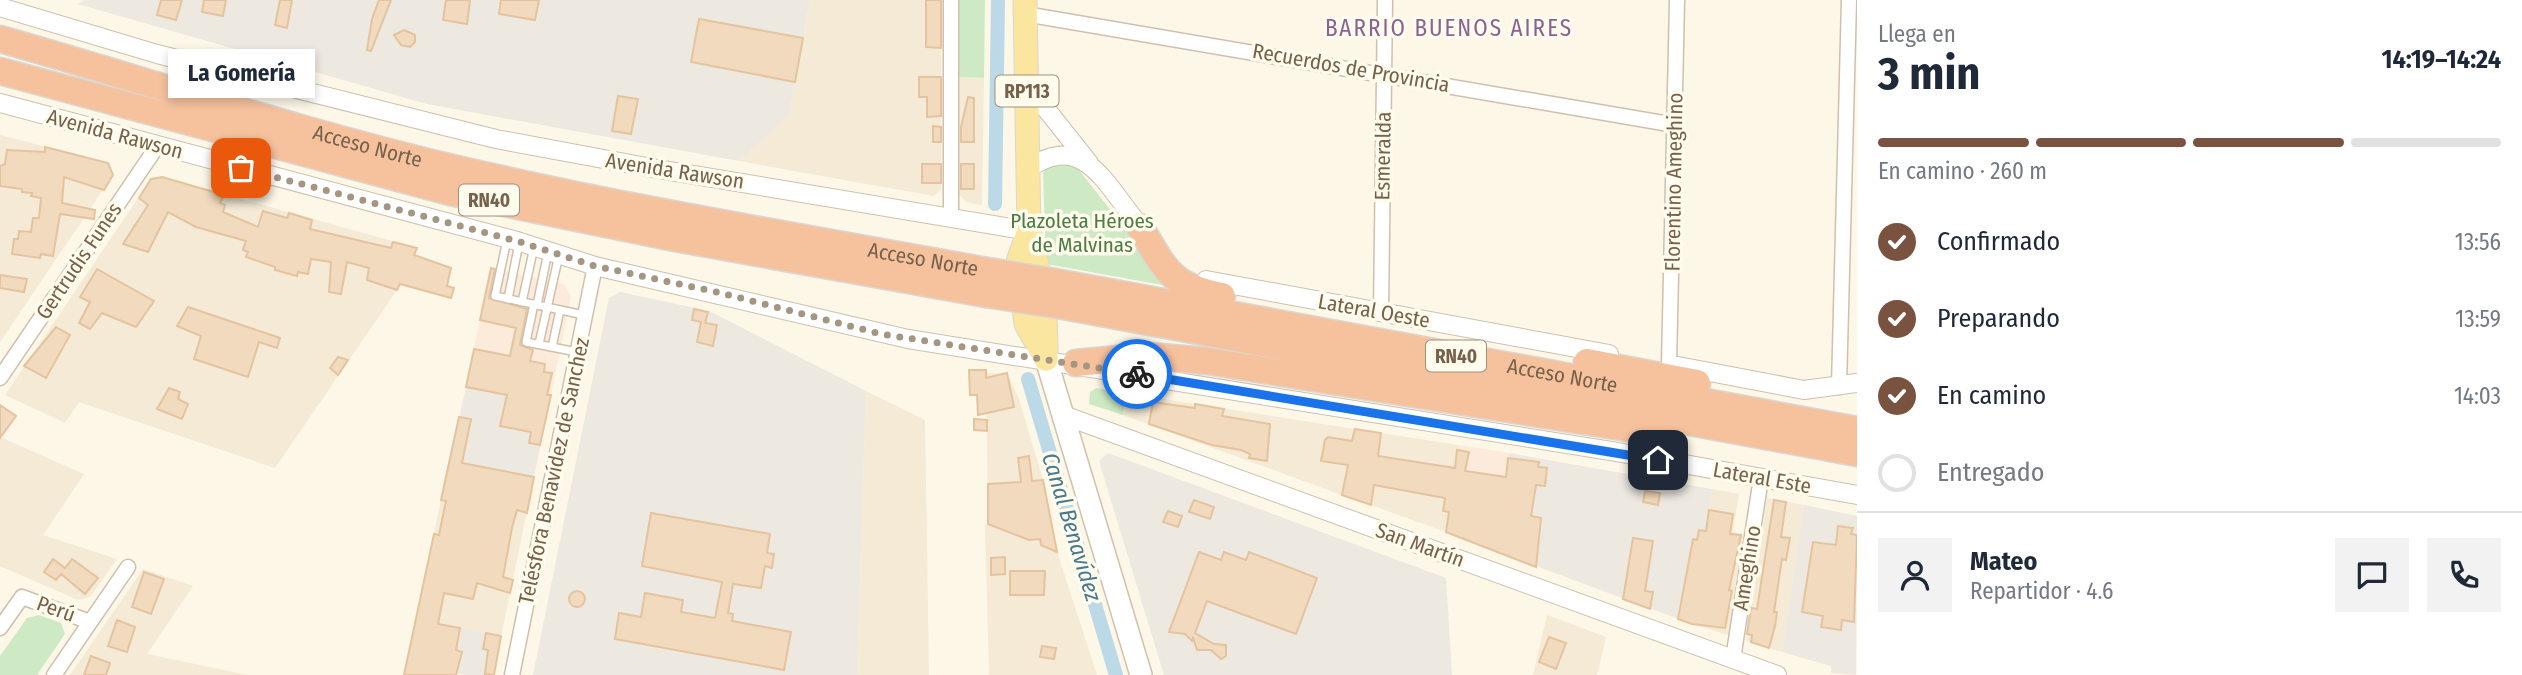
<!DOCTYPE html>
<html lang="es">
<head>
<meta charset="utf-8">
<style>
  body { margin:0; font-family:"Fira Sans Condensed",sans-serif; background:#f2f2f3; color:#1f2937; height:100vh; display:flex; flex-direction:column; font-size:26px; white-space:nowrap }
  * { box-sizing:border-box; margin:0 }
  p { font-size:23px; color:#747a83 }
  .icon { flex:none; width:38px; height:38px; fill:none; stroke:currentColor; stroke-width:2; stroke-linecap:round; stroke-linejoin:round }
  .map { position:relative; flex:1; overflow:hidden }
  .sheet { display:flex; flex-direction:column; background:#fff; width:665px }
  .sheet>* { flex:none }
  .pin { position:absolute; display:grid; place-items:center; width:60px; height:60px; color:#fff; margin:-30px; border-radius:14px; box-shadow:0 4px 10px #0006 }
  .courier { position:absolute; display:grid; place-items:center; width:70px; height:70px; margin:-35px; border:5px solid #1a73e8; border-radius:50%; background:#fff; color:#222; box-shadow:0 2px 9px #0007 }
  .bubble { position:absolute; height:49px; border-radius:0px; background:#fff; box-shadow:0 4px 10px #0003; font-size:23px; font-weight:700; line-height:49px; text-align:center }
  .head em { font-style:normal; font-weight:700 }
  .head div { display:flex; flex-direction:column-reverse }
  .head { display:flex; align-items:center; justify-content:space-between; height:119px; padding:0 21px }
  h1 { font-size:46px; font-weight:700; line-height:52px }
  .bar { display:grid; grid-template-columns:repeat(4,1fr); gap:10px 7px; align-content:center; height:84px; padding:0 21px }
  .bar i { height:9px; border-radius:5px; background:#e0e1e3 }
  .bar .on { background:#795340 }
  .bar p { grid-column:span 4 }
  .line { display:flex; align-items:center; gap:18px; padding:0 21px; border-top:2px solid #e0e1e3 }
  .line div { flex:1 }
  .round { display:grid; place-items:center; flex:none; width:74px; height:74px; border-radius:0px; background:#f2f2f3 }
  ol { padding:0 21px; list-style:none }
  li { display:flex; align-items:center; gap:21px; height:77px }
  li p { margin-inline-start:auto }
  li .icon { padding:7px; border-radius:50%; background:#795340; color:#fff; stroke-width:4 }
  li:last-child { color:#747a83 }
  li i { width:38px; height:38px; border:4px solid #e0e1e3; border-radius:50% }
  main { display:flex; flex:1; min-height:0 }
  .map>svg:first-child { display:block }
</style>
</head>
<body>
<main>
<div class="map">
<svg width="1857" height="675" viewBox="0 0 1857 675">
  <rect width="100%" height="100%" fill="#fcf7e7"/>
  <!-- residential -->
  <g fill="#f4ead5">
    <path d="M810 0H941V189L934 196 739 161 789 115Z"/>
    <path d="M958 77 984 78 982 205 966 202 958 193Z"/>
    <path d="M0 135 108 163 113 175 0 342Z"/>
    <path d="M162 177 417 248 397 290 275 468 79 402 65 423 5 395 151 179Z"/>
    <path d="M986 373H1007L1019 399 1043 480 1057 552 1097 675H989L985 525 988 524Z"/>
    <path d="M866 391 925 420 929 675H857Z"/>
    <path d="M1126 393 1355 429 1342 495 1123 415Z"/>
    <path d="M1381 433 1458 445 1446 532 1371 505Z"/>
    <path d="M0 437 84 474 43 535 117 559 90 597 78 600 0 566Z"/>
    <path d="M1712 489 1739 494 1733 531 1743 536 1728 635 1692 624Z"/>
    <path d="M443 490 528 506 501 636 416 619Z"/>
    <path d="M1767 498 1804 505 1782 652 1746 641Z"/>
    <path d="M143 569 193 586 147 654 248 675H70Z"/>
    <path d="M1547 615 1606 637 1597 675H1533Z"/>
  </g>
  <!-- commercial -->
  <g fill="#fceada">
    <path d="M491 268 564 284 571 296 549 404 466 387Z"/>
    <path d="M1458 445 1509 453 1496 551 1446 532Z"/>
  </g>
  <!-- industrial -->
  <g fill="#ede8e0">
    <path d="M85 0H810L789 115 739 161 427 104 78 4Z"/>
    <path d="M620 292 709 311 866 391 857 675H533L609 298Z"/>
    <path d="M466 387 549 404 528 506 443 490Z"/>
    <path d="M1108 453 1446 578 1452 675H1164L1099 461Z"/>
    <path d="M1509 453 1712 489 1692 624 1496 551Z"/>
    <path d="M1804 505 1857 516 1856 675 1831 673V666L1782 652Z"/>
    <path d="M416 619 501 636 493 675H465L407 663Z"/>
  </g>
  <!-- green -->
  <g fill="#ceeac5">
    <path d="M959 0H985L984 78 958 77Z"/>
    <path d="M1050 164 1075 165 1142 250 1179 288 1046 264 1043 173Z"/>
    <path d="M1096 388 1126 393 1123 415 1089 404 1090 392Z"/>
    <path d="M39 615 61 623 65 634 37 675H0V656L27 618Z"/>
  </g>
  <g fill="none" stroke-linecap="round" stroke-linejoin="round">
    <!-- canal -->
    <g stroke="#bbd9e6" stroke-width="14">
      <path d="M995 204 998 0"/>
      <path d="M1028 379 1116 675"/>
    </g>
  </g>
  <!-- building -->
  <g fill="#f2dabe" stroke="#e4c49e" stroke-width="2">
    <path d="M161 0H182L176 20 157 15Z"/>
    <path d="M204 0H226L223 16 202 12Z"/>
    <path d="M280 0H292L287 28 275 25Z"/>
    <path d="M379 0H391L371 51 367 50 372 19Z"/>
    <path d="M446 0H470L467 24 443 20Z"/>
    <path d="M501 0H539L535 20 499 14Z"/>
    <path d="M926 0H941V48L926 47Z"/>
    <path d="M699 19 803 38 795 82 691 62Z"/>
    <path d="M404 30 415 35V42L410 47 401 45 394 35Z"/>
    <path d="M919 77H941V116L927 117V97H919Z"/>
    <path d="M618 96 638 99 631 134 612 131Z"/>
    <path d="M968 97 974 98V142H961V127Z"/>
    <path d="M933 126 941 127V142H933Z"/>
    <path d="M45 147 108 163 113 175 104 190 64 177 62 203 95 210 94 219 60 214 53 256 41 254 40 258 12 254 14 239H18L19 231 31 232 33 218H39L41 198 31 196 32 193 22 192V189L0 186V166L5 164 7 150 45 152Z"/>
    <rect x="922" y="164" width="19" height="19"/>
    <rect x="961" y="164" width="13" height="25"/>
    <path d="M162 177 224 195 220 203 225 205 223 212 258 227 263 211 287 218 289 213 312 220 310 229 391 248 393 242 417 248 414 255 451 268 447 286 454 288 451 298 400 284 397 290 367 280 369 268 347 262 341 294 329 292 331 262 311 259 308 274 298 272 297 276 275 270V267L246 257 248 252 243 250 246 241 196 227 168 212 148 252 123 244 148 205 139 198 151 179Z"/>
    <path d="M491 268 495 269 489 298 527 309 520 345 533 350 530 361 545 364 544 372 552 373 547 395H551L540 445 529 443 531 432 500 426 507 395 466 387 474 349 510 356 516 328 480 320Z"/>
    <path d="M97 269 154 301 136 327 102 313 90 329 79 323 90 302 80 297Z"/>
    <path d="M0 275 27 279 24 292 0 288Z"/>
    <path d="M188 307 280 338 277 348 259 342 248 377 194 359 201 336 177 326Z"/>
    <path d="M694 309 708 312 705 323 717 325 713 346 697 342 701 322 692 320Z"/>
    <path d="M56 327 70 335 46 378 24 366Z"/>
    <path d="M338 357 348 360 338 375 330 368Z"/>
    <path d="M969 370H986V378L1007 373 1014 407 978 415 977 395H970Z"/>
    <path d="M169 388 180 392 178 399 188 404 182 419 157 409Z"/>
    <path d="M1153 402 1195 408V404L1224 409 1222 416 1270 424 1267 461 1249 458 1250 454 1241 450 1212 445 1149 424Z"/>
    <path d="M0 405 16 416 0 438Z"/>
    <path d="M459 417 471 419 462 463 534 477 527 513 517 510 512 528 503 577 513 580 510 593 477 583 473 599 444 593 438 624 460 628 456 650 462 652 456 675H404L434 534 439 535 446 501 441 500Z"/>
    <path d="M974 419 987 420V431L974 430Z"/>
    <path d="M1355 429 1381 433 1378 456 1455 468 1457 450 1469 452 1465 471 1506 477 1508 458 1539 462 1538 467 1547 468 1545 486 1536 485 1531 516 1541 518 1536 567 1446 532 1449 512 1443 511 1445 498 1374 485 1371 505 1342 495 1348 465 1321 461 1325 440 1328 437 1352 441Z"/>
    <path d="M1029 456 1032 481 1043 480 1057 552 1041 545 1040 539 1029 540 988 524V484L1021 482 1018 458Z"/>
    <path d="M1645 491 1660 493 1658 505 1643 502Z"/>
    <path d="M1194 500 1214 507 1210 519 1189 512Z"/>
    <path d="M1774 500 1786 502 1781 537 1790 538 1786 560 1782 559 1774 612H1777L1775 626 1769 648 1751 642 1752 635 1747 634 1751 608 1757 609Z"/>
    <path d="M1709 510 1733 514 1730 534 1741 535 1729 590 1732 591 1725 628 1692 624 1678 619 1693 539 1697 540 1699 530 1706 531Z"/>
    <path d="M1168 511 1182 516 1178 527 1163 522Z"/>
    <path d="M651 513 770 534 767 553 774 554 772 568 765 566 761 588 733 584 728 613 733 614 732 621 791 632 784 670 615 639 619 613 641 617 645 593 683 600 681 612 715 618 722 582 642 566Z"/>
    <path d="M1838 526 1853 528 1851 534 1857 535 1854 622 1842 620 1841 630 1821 627 1823 616 1802 612 1813 542 1836 545Z"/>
    <path d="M1633 538 1653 541 1645 591 1653 592 1650 609 1623 599Z"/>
    <path d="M1199 552 1221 560 1224 552 1246 560 1249 552 1317 578 1296 634 1207 601 1195 633 1214 644 1226 645V656L1221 659 1211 650H1197L1193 638 1192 641 1185 634 1169 632Z"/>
    <path d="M1005 557V574L991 575V558Z"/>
    <path d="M53 559 65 568 72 559 98 578 85 594 61 574 56 580 44 572Z"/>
    <path d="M1010 571H1045L1044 595H1010Z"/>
    <path d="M144 572 164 579 151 614 132 607Z"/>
    <circle cx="577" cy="599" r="8"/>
    <path d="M117 620 135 627 127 652 108 646Z"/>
    <path d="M486 633 501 636 494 675 485 674 488 650 483 649Z"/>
    <path d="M1549 637 1566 643 1556 669 1539 662Z"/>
    <path d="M1042 646 1056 648 1054 659 1040 657Z"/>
    <path d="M91 656 110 663 106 675H84Z"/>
  </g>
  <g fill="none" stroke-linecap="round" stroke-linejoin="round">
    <!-- service casing -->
    <g stroke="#cec0ad" stroke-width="10">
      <g id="service">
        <path d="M507 240 495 296 584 315"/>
        <path d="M508 299 519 243"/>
        <path d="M522 302 534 247"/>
        <path d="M534 304 526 342 577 352"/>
        <path d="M537 305 548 252"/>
        <path d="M539 344 559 255"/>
        <path d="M552 347 560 310"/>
      </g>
    </g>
    <!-- minor casing -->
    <g stroke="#cec0ad" stroke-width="17">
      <g id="minor">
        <path d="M1025 14 1675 125"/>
        <path d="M951 217V0"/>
        <path d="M1381 312 1385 0"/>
        <path d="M1669 365 1677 0"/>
        <path d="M0 378 158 145"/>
        <path d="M1839 387 1849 0"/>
        <path d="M0 628 22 597 90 622"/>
        <path d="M1733 659 1761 478"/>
        <path d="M54 675 128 567"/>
        <path d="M512 675 595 266"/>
      </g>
    </g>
    <!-- tertiary casing -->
    <g stroke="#cec0ad" stroke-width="20">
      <g id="tertiary">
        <path d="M0 7 157 54 496 139 652 168 1029 231"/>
        <path d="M1027 85 1089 163"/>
        <path d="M0 103 517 241 595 266 908 339 1611 451 1857 495"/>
        <path d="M1028 169C1088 126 1111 197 1147 234"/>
        <path d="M1206 280 1609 354"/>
        <path d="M1678 366 1804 390 1857 383"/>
        <path d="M1063 415 1777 675"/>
      </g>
    </g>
    <!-- secondary casing -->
    <g stroke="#d1c1aa" stroke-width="24">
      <path id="secondary" d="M1046 359 1141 675"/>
    </g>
    <!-- primary casing -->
    <g stroke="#dbd6d0" stroke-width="25">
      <g id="primary">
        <path d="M1025 0 1029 231C1041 273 1047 315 1046 359"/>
        <path d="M1029 231 1018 261 1026 324 1046 359"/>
      </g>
    </g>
    <!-- motorway casing -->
    <g stroke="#dbd6d0" stroke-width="29">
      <g id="motorway">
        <path id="s1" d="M0 39C151 82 300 132 453 168 628 209 806 238 982 270"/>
        <path d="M0 71 450 192 675 238 986 294"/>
        <path d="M1140 227C1166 270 1170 286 1222 296"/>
        <path id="s2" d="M1055 282 1857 430"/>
        <path d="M1058 305 1857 453"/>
        <path d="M1587 362 1697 383"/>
        <path d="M1076 363 1149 356 1207 361 1659 433"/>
      </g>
    </g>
    <!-- service -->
    <use href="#service" stroke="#fff" stroke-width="7"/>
    <!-- minor -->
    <use href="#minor" stroke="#fff" stroke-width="14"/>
    <!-- tertiary -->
    <use href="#tertiary" stroke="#fff" stroke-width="18"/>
    <!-- secondary -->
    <use href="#secondary" stroke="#fff" stroke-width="21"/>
    <!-- primary -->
    <use href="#primary" stroke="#fae69f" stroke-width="23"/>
    <!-- motorway -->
    <use href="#motorway" stroke="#f6c29e" stroke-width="26"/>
    <!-- motorway-bridge casing -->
    <g stroke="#dbd6d0" stroke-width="29" stroke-linecap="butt">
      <g id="motorway-bridge">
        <path d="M982 270 1055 282"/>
        <path d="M986 294 1058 305"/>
      </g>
    </g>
    <!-- motorway-bridge -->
    <use href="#motorway-bridge" stroke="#f6c29e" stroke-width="26"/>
  </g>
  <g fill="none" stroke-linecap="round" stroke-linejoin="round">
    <!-- done -->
    <path stroke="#a59682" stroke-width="7" stroke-dasharray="0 12.6" d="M241 168 517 241 595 266 721 293 881 334 1137 374"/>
    <!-- route -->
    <path stroke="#1a73e8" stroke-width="9" d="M1137 374 1658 460"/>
  </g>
  <g text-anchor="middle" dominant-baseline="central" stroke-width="7" stroke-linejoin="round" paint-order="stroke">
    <!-- shield labels -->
    <g fill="#fffbed" stroke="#9f8f7c" stroke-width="2">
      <rect x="995.5" y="75.5" width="63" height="31" rx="5"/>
      <rect x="459" y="184.5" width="60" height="31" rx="5"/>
      <rect x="1426" y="340.5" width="60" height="31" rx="5"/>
    </g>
    <g font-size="19" font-weight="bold" fill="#76614b">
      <text x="1027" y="91">RP113</text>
      <text x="489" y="200">RN40</text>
      <text x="1456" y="356">RN40</text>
    </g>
    <!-- street labels -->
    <g font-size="21" fill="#76614b" stroke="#fffbed">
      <text transform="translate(1351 68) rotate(10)">Recuerdos de Provincia</text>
      <text transform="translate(115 134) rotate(15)">Avenida Rawson</text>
      <text stroke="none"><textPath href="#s1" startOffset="383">Acceso Norte</textPath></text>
      <text transform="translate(1383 156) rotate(-89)">Esmeralda</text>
      <text transform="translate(675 171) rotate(9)">Avenida Rawson</text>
      <text transform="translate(1674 182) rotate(-89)">Florentino Ameghino</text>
      <text stroke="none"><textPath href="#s1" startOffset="950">Acceso Norte</textPath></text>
      <text transform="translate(79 261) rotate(-56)">Gertrudis Funes</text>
      <text transform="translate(1374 311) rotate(10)">Lateral Oeste</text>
      <text stroke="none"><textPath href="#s2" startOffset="516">Acceso Norte</textPath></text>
      <text transform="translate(554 471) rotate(-78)">Telésfora Benavídez de Sanchez</text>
      <text transform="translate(1762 478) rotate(10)">Lateral Este</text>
      <text transform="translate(1420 545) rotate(20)">San Martín</text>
      <text transform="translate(1747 568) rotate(-81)">Ameghino</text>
      <text transform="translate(56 609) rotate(20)">Perú</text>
    </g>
    <!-- park labels -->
    <g font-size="21" fill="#4b7c42" stroke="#fffbed">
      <text x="1082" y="221">Plazoleta Héroes<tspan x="1082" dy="24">de Malvinas</tspan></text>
    </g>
    <!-- neighbourhood labels -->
    <g font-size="23" letter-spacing="2" fill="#8a6392" stroke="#fffbed">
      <text x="1449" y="28">BARRIO BUENOS AIRES</text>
    </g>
    <!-- water labels -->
    <g font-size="23" font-style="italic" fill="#477990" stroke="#fffbed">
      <text transform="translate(1072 527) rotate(73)">Canal Benavídez</text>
    </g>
  </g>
</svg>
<div class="pin" style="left:241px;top:168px;background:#ea580c"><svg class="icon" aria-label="bag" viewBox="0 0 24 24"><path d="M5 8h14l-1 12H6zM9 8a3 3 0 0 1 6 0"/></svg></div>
<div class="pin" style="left:1658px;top:460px;background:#1f2937"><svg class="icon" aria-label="home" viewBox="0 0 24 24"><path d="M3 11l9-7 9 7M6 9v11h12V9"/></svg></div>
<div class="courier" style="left:1137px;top:374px"><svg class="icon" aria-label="bike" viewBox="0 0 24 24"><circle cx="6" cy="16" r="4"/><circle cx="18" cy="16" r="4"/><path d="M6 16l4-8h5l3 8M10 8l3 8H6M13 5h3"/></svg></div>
<div class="bubble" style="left:168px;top:49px;width:147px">La Gomería</div>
</div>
<section class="sheet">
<div class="head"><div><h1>3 min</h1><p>Llega en</p></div><em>14:19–14:24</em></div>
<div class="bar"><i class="on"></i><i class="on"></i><i class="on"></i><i></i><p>En camino · 260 m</p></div>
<ol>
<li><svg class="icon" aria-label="check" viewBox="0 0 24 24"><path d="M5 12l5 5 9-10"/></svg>Confirmado<p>13:56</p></li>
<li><svg class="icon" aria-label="check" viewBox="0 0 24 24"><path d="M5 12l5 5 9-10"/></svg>Preparando<p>13:59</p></li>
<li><svg class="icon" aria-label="check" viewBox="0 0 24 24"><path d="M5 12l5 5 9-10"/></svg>En camino<p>14:03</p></li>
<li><i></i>Entregado</li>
</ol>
<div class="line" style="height:126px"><a class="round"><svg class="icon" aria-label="person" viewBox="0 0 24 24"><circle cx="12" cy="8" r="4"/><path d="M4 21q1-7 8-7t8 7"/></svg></a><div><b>Mateo</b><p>Repartidor · 4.6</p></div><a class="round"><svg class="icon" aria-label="chat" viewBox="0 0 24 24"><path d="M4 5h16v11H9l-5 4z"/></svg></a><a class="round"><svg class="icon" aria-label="phone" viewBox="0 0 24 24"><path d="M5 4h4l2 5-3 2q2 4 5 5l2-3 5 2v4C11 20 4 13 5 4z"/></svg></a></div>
</section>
</main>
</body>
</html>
